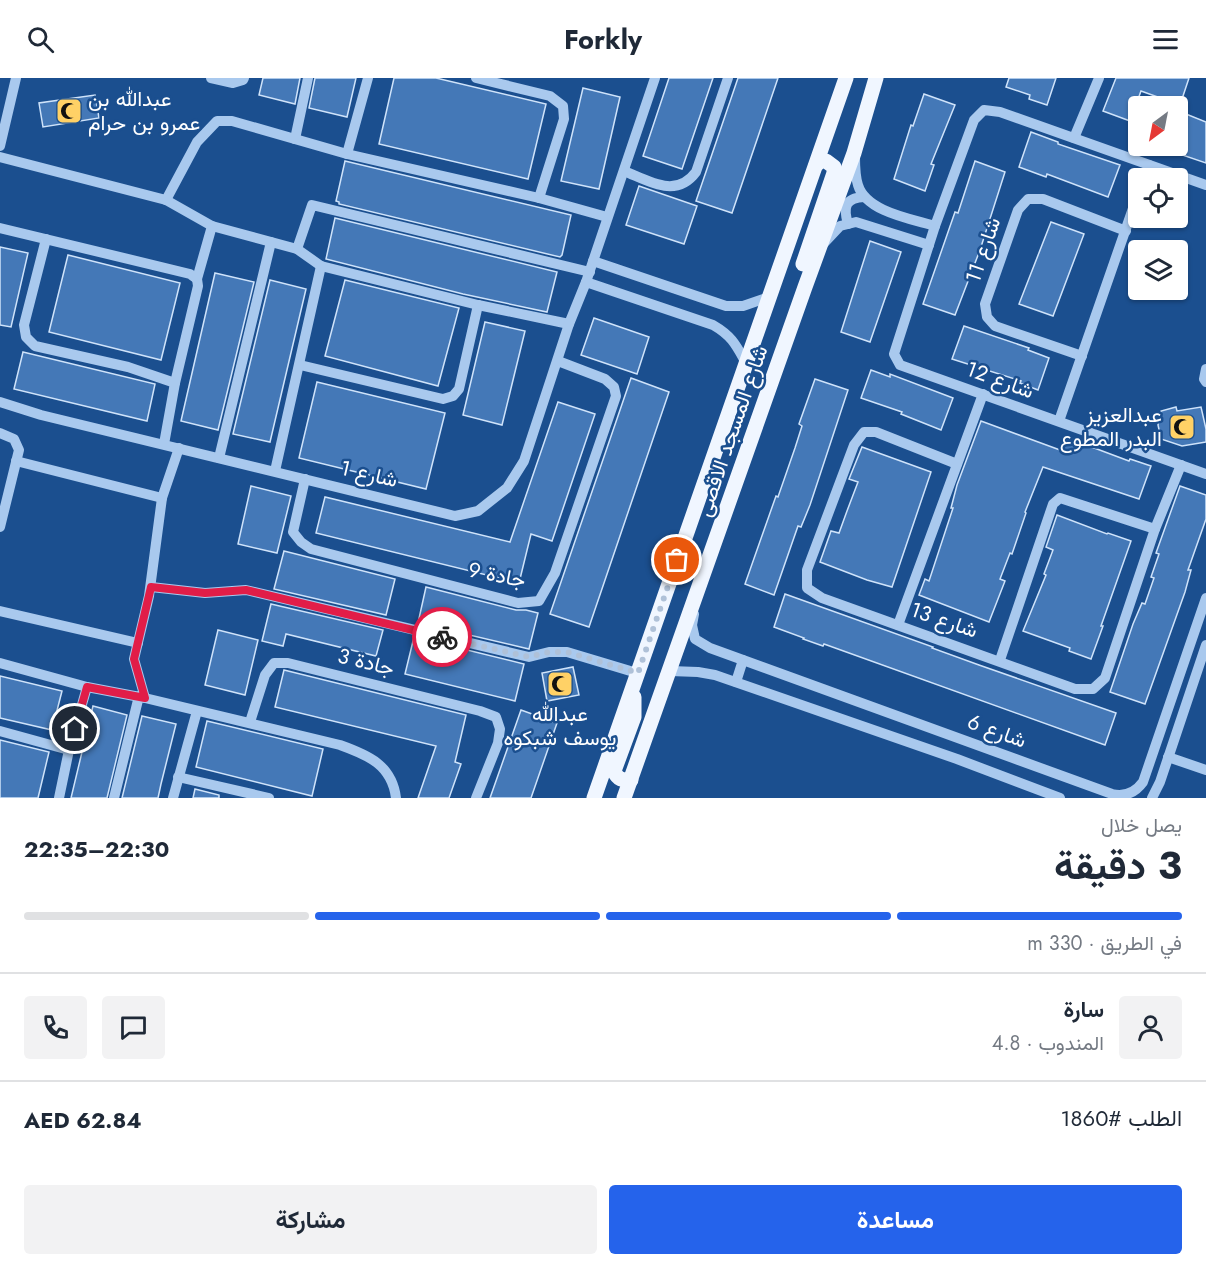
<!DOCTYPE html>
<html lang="ar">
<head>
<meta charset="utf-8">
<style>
  body { margin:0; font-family:Jost,Vazirmatn,sans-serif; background:#f2f2f3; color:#1f2937; direction:rtl; height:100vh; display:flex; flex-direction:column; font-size:22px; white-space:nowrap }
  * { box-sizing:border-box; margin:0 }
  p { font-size:20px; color:#747a83 }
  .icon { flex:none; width:33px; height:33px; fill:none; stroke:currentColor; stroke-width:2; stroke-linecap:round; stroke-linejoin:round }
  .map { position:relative; height:720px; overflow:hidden; direction:ltr }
  .side { display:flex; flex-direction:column; background:#fff; flex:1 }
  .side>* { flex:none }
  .needle { width:39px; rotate:212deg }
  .tools { position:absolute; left:1128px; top:18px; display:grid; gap:12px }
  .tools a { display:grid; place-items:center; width:60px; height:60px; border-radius:6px; background:#fff; box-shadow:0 2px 4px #0004; font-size:30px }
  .pin { position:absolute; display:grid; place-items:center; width:51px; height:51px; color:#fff; margin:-26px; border:3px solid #fff; border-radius:50%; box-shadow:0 2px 6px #0007 }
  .courier { position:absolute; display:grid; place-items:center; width:60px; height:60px; margin:-30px; border:4px solid #e11d48; border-radius:50%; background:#fff; color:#222; box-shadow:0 2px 8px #0007 }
  .head em { font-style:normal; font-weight:700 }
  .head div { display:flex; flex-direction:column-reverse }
  .head { display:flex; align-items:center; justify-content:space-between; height:102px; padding:0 24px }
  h1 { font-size:39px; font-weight:700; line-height:45px }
  .bar { display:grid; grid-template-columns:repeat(4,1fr); gap:9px 6px; align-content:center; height:72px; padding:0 24px }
  .bar i { height:8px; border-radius:4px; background:#e0e1e3 }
  .bar .active { background:#2563eb }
  .bar p { grid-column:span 4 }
  .line { display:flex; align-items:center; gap:15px; padding:0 24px; border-top:2px solid #e0e1e3 }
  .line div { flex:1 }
  .round { display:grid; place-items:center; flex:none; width:63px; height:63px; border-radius:6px; background:#f2f2f3 }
  .action { display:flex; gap:12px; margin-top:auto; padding:12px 24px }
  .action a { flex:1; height:69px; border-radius:6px; background:#2563eb; color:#fff; font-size:24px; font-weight:700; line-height:69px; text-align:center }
  .action a+a { background:#f2f2f3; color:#1f2937 }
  header { display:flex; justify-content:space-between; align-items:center; height:78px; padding:0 24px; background:#fff; font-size:27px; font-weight:700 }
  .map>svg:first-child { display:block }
</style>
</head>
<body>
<header><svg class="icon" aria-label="menu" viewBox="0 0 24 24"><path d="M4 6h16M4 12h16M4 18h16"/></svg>Forkly<svg class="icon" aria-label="search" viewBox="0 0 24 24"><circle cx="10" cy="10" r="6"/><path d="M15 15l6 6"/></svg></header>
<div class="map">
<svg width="1206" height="720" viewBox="0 0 1206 720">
  <rect width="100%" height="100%" fill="#1b4f8f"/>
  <!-- building -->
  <g fill="#4478b7" stroke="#cfe3fa" stroke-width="1.5">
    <path d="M263 0H300L295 26 259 17Z"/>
    <path d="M315 0H356L347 39 309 30Z"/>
    <path d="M394 0H436L546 26 528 101 379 66Z"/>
    <path d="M669 0H713L682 91 643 78Z"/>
    <path d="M738 0H778L732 135 696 123Z"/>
    <path d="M1009 0H1056L1047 27 1029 21 1030 17 1006 9Z"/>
    <path d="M1116 0H1189L1180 27 1141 13 1130 43 1103 33Z"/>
    <path d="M583 10 620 19 599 111 561 103Z"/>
    <path d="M924 16 955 27 931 86 934 87 925 113 894 101 911 47 913 48Z"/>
    <path d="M95 17 99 40 43 49 39 25Z"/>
    <path d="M1181 34 1206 44V85L1159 69 1178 68V45Z"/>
    <path d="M1031 54 1058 64V66L1120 87 1108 119 1047 96 1046 99 1019 89Z"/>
    <path d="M345 83 571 137 562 177 560 179 339 126V124L336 123Z"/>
    <path d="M975 83 1005 94 980 172 955 237 923 226 955 134 958 135Z"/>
    <path d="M639 108 697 128 684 166 626 147Z"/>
    <path d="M335 140 557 194 547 234 463 216 326 181Z"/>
    <path d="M1051 144 1084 156 1053 238 1019 226Z"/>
    <path d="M870 163 901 174 870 264 841 254Z"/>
    <path d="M0 169 28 175 11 249 0 247Z"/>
    <path d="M68 177 180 205 161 282 49 254Z"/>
    <path d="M215 195 254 204 218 352 181 343Z"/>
    <path d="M270 202 306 211 270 364 233 356Z"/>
    <path d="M345 202 459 230 438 308 325 278Z"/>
    <path d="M594 240 649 259 637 296 581 277Z"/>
    <path d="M485 244 525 253 502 347 463 337Z"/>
    <path d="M964 248 1029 270 1028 272 1049 280 1038 312 1020 305 1021 303 952 281Z"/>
    <path d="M23 274 155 306 147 343 14 311Z"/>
    <path d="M871 292 890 299V296L953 320 941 352 901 336 902 334 861 320Z"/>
    <path d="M631 300 669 314 589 549 550 536Z"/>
    <path d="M815 301 848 312 810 427 801 449 798 448 774 517 745 506 776 418 778 419 795 370 802 348 799 346Z"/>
    <path d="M317 304 445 335 426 411 299 380Z"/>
    <path d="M558 324 595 336 552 463 531 456 519 505 316 455 325 419 510 464Z"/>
    <path d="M1176 329 1177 333 1201 329 1206 351V364L1182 368 1161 361 1158 347 1161 333Z"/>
    <path d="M981 343 1060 372 1065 359 1129 383 1130 381 1151 388 1139 421 1043 389 1025 434 1026 435 1012 476 1010 475 1000 501 1005 503 989 544 919 517 925 501 929 503 953 430H951L957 407Z"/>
    <path d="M862 369 931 394 892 509 867 502 820 484 831 453 839 455 847 433 858 404 849 401Z"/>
    <path d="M251 408 291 418 277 475 238 466Z"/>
    <path d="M1180 408 1206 417V441L1188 492H1191L1185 514 1145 626 1110 614 1133 546 1142 525 1145 526 1154 500 1151 499 1159 476 1156 475Z"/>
    <path d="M1057 437 1107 456 1108 455 1131 463 1101 548H1103L1091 581 1069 573 1070 570 1023 553 1046 497 1044 496 1053 472 1046 469Z"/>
    <path d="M284 473 395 501 386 537 274 511Z"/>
    <path d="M426 509 516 532H526L538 535 529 571 418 545Z"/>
    <path d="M785 516 933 569 932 570 979 587 1116 635 1105 667 824 566 823 568 803 561 804 560 774 549Z"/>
    <path d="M271 526 383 552 376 578 286 556 283 568 262 563Z"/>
    <path d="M218 552 258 562 245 617 205 607Z"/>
    <path d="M414 559 524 586 515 623 405 596Z"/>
    <path d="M573 589 579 617 547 623 542 595Z"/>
    <path d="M284 592 466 637 455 684 461 686 449 720H418L436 668 275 629Z"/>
    <path d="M0 598 62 613 52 652 0 640Z"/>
    <path d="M93 628 127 637 107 720H71Z"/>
    <path d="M521 632 557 645 531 720H490Z"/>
    <path d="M142 638 176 646 161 706 158 720H122Z"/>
    <path d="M207 643 323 671 312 718 196 689Z"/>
    <path d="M0 662 49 674 38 720H0Z"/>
    <path d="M195 711 219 717V720H193Z"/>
  </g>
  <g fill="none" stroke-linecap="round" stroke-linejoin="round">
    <!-- minor -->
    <g stroke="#a9c9ee" stroke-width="10">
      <path d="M211 0 233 5 243 2 244 0"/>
      <path d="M368 0 347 76 539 120 607 139"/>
      <path d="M476 0 550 18 563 28 564 41 539 120"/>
      <path d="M1074 60 1099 0"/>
      <path d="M295 61 308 0"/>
      <path d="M0 68 16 0"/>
      <path d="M0 79 166 122 212 148 297 171 321 188 478 227 569 246"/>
      <path d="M855 79C855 88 855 98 858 107 866 134 912 141 935 148"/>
      <path d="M624 93C649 103 676 121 696 94L728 0"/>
      <path d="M1144 100 1149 87"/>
      <path d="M1206 107 1000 34 984 32 974 42 935 148 894 276 900 287 1206 396"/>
      <path d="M166 122 197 64 217 43H232L347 76"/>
      <path d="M848 146C843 129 845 120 864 119"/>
      <path d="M0 150 190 196 197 201"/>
      <path d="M46 161 24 247 26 259 35 268 128 289 175 305"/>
      <path d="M824 165 840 148 856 144 929 167"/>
      <path d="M297 171 312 127 590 194"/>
      <path d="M593 183 726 228H743L769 219"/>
      <path d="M586 204 713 247C732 258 736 267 746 285"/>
      <path d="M1082 278 995 248 987 239 985 226 1018 132 1028 121H1043L1126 153"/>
      <path d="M300 287 443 321 453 318 459 311 478 227"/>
      <path d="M1206 291 1204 301 1206 304"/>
      <path d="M0 324 41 337 455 438 478 433 507 410 524 383 569 246 586 204 655 0"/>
      <path d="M1059 343 1138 116"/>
      <path d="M0 355 14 361 19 372 0 449"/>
      <path d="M164 366 175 305 198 208 197 201 212 148"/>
      <path d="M219 380 271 164"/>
      <path d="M16 383 162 420"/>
      <path d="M957 386 876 354H864L854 367 807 492V510L822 520 1075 611H1093L1105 600 1155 451 1181 387"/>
      <path d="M275 393 321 188"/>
      <path d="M305 401 293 454 301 464 311 471 518 525 539 523 555 495 616 318 614 309 605 301 558 283"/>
      <path d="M151 509 205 515 246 512 529 579 549 574H567L637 595"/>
      <path d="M0 533 138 565"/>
      <path d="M694 536 692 547 695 561 710 570 1112 716C1125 719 1135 715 1143 704L1206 520"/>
      <path d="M898 547 983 316"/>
      <path d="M1000 582 1053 426 1060 420 1155 451"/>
      <path d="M0 585 87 609 145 620 340 667C368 677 392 687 396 720"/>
      <path d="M670 593 698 594 715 597 957 681 1060 720"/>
      <path d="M736 604 743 582"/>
      <path d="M145 620 134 581 149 518 162 420 179 370"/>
      <path d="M250 644 265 597 274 585H288L480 633 496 639 500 651 498 665 476 720"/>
      <path d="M0 653 69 672"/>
      <path d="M1168 679 1206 692"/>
      <path d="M178 699 269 720"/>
      <path d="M59 720 69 672 87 609"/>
      <path d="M114 720 139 618"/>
      <path d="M173 720 197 633"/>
      <path d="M1152 720 1160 704 1206 567"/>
    </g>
    <!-- major -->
    <g stroke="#f0f6ff" stroke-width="15">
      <path d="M803 186 834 95V89L826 83H821L816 87"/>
      <path d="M631 702C622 702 618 702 614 693L634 639V619"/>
      <path d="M594 720 846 0"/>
      <path d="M624 720 805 209 854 75 876 0"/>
    </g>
  </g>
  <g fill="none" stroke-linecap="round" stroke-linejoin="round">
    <!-- done -->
    <path stroke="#afc1d8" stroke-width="6" stroke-dasharray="0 10.8" d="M442 559 529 579 549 574H567L638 595 677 482"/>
    <!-- route -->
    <path stroke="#e11d48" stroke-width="8" d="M75 651 87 609 145 620 134 581 151 509 205 515 246 512 442 559"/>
  </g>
  <!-- icons -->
  <defs>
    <g id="mosque-square" transform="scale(1.35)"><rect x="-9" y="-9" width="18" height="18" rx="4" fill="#ffd166" stroke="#1b4f8f"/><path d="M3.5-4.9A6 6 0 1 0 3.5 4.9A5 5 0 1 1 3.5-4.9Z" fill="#111"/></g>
  </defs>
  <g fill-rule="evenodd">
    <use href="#mosque-square" x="69" y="33"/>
    <use href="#mosque-square" x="1182" y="349"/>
    <use href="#mosque-square" x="560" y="606"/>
  </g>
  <g text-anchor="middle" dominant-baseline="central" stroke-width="5" stroke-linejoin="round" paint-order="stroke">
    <!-- poi labels -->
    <g font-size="21" fill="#fff" stroke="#1b4f8f" text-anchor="start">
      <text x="88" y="21">عبدالله بن<tspan x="88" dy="24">عمرو بن حرام</tspan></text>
      <text x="1162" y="337" text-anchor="end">عبدالعزيز<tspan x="1162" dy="24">البدر المطوع</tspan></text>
      <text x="560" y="636" text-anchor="middle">عبدالله<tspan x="560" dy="24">يوسف شبكوه</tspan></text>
    </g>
    <!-- street labels -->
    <g font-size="21" fill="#fff" stroke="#1b4f8f">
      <text transform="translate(983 172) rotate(-71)">شارع 11</text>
      <text transform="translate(1000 302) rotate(20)">شارع 12</text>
      <text transform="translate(732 353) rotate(-71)">شارع المسجد الاقصى</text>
      <text transform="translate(369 396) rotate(13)">شارع 1</text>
      <text transform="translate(497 497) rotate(11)">جادة 9</text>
      <text transform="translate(944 542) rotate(19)">شارع 13</text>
      <text transform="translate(366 584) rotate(14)">جادة 3</text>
      <text transform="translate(997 653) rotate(20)">شارع 6</text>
    </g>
  </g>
</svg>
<div class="tools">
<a><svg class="needle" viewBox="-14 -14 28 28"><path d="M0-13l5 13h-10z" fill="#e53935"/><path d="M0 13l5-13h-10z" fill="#747a83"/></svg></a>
<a><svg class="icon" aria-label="locate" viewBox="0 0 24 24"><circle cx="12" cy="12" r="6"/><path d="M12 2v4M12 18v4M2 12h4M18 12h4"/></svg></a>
<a><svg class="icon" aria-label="layers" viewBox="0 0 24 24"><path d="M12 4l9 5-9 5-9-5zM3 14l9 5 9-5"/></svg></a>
</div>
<div class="pin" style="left:677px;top:482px;background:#ea580c"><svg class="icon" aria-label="bag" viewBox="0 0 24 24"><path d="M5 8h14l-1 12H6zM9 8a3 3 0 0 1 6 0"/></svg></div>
<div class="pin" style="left:75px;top:651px;background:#1f2937"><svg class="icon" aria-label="home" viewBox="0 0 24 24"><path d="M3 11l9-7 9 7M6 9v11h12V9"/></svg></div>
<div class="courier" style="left:442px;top:559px"><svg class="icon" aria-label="bike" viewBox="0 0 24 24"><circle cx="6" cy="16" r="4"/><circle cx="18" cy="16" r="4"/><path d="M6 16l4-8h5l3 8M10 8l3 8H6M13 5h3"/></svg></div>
</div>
<section class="side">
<div class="head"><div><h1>3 دقيقة</h1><p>يصل خلال</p></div><em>22:30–22:35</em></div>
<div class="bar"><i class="active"></i><i class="active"></i><i class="active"></i><i></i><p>في الطريق · 330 m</p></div>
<div class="line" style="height:108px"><a class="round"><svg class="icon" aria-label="person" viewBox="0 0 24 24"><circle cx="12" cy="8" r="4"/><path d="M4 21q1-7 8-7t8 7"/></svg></a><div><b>سارة</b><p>المندوب · 4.8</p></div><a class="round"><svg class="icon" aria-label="chat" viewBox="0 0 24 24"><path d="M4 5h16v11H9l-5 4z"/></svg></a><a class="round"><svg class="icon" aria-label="phone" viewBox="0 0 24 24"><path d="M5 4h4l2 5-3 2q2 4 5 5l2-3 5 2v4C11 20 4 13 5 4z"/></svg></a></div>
<div class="line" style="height:78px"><div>الطلب #1860</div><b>AED 62.84</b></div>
<div class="action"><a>مساعدة</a><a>مشاركة</a></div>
</section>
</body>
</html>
